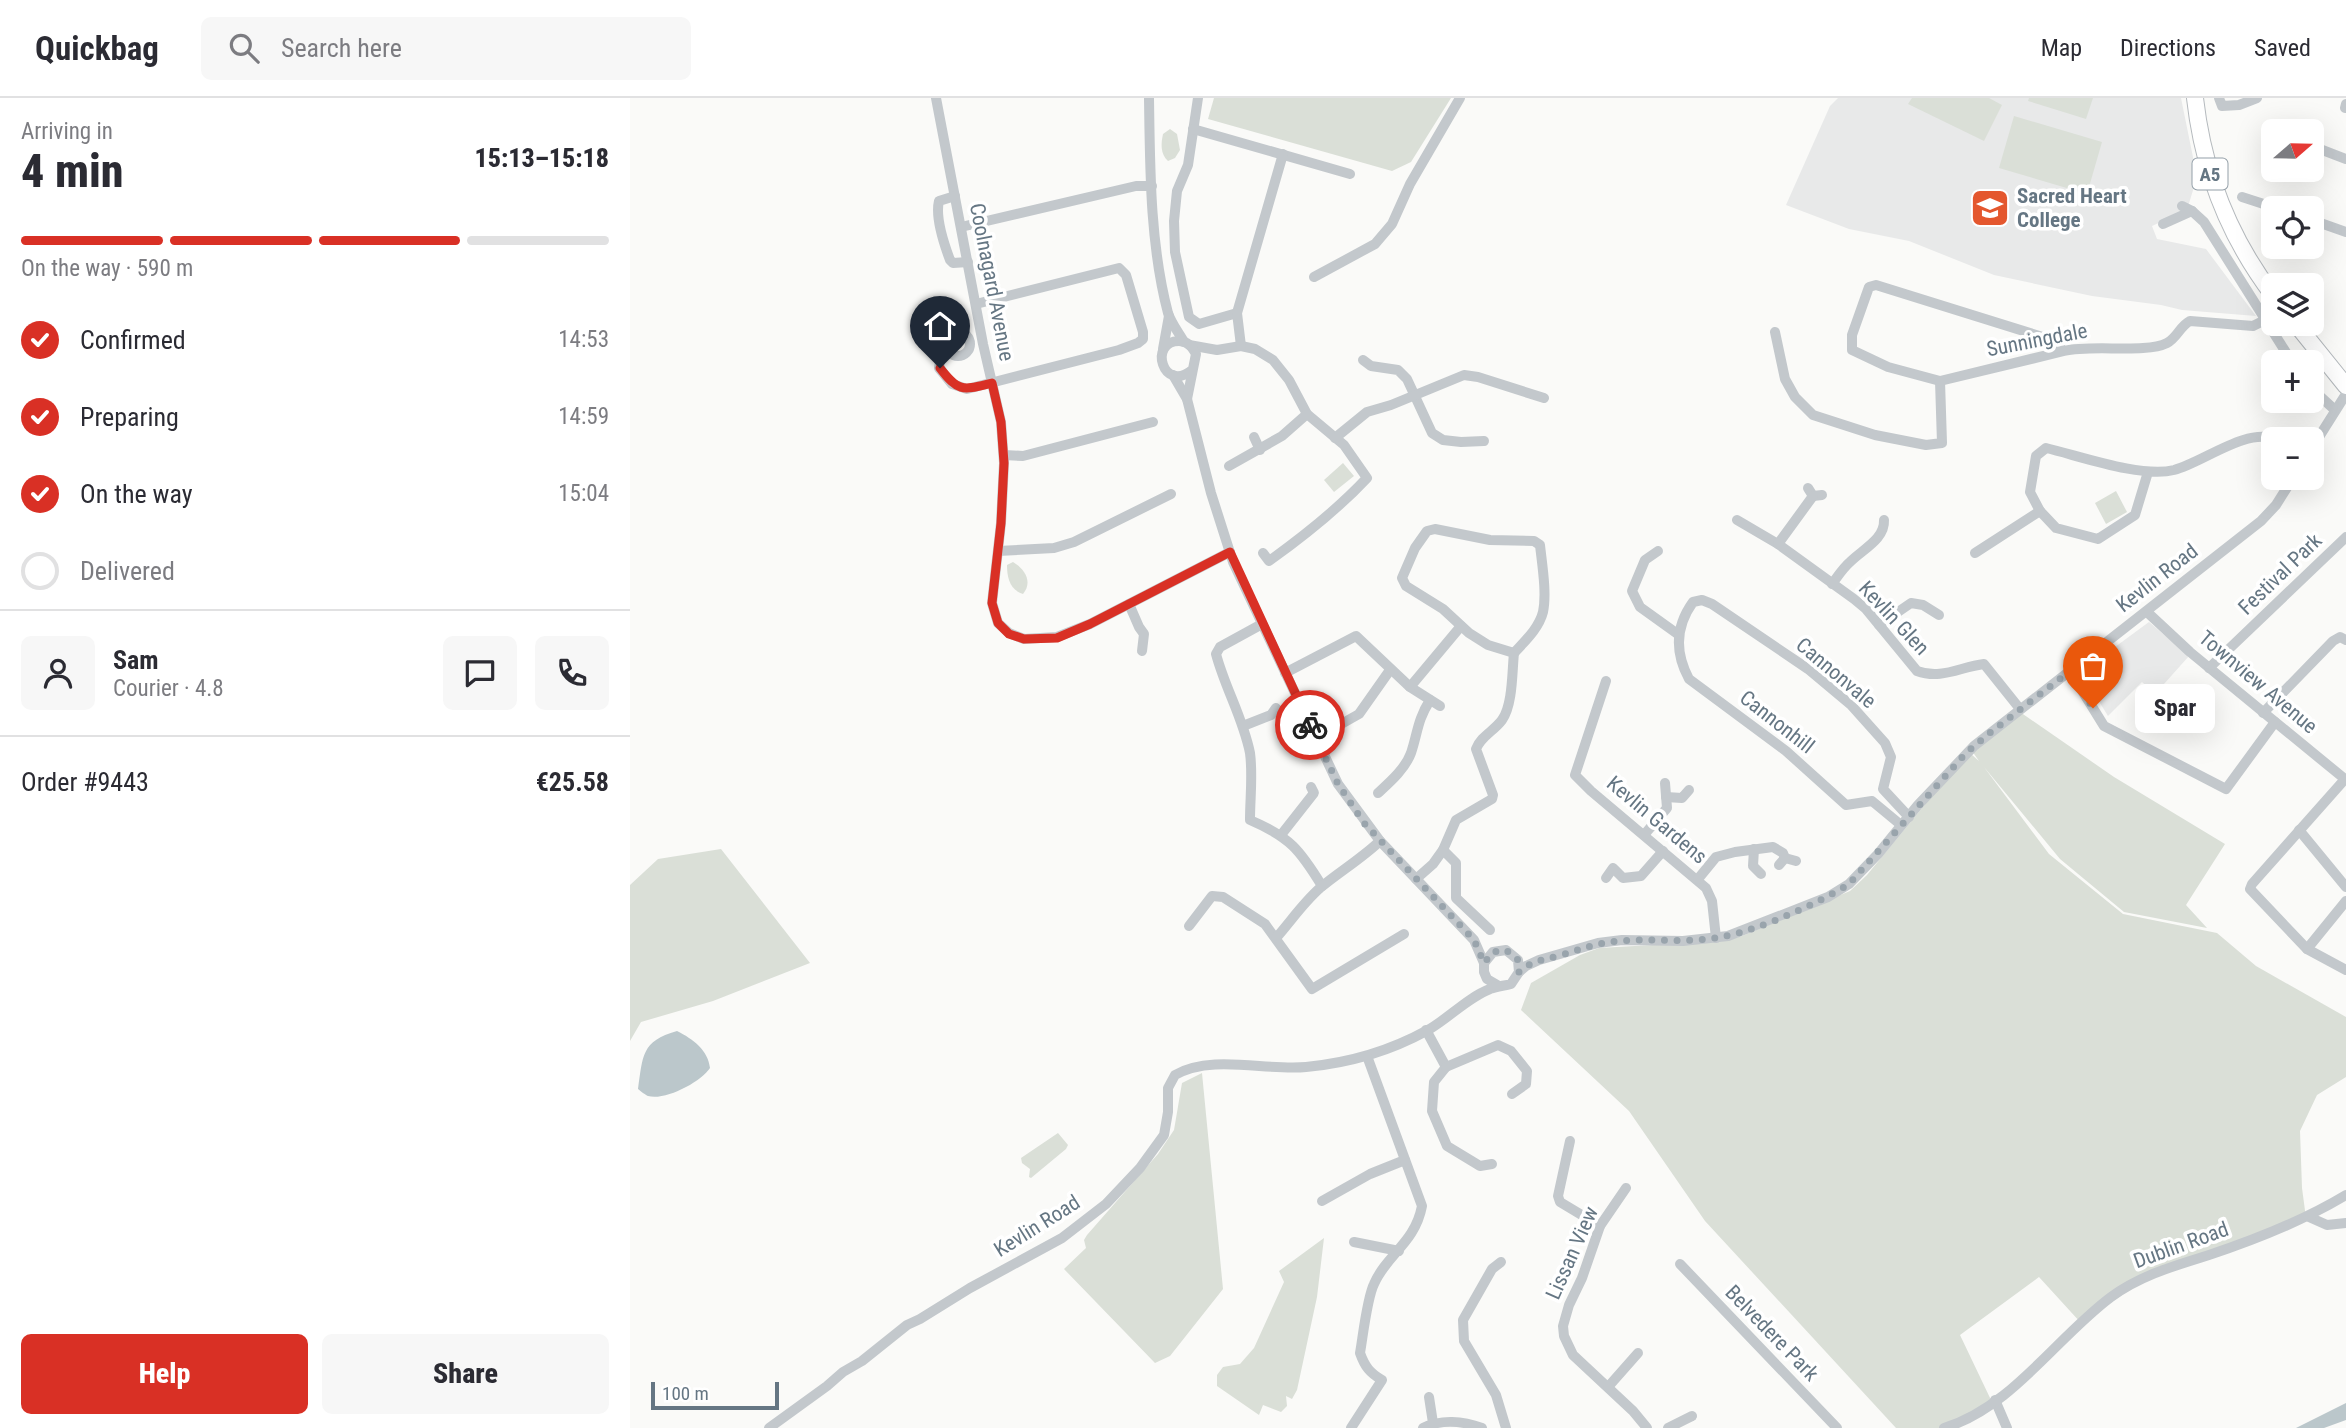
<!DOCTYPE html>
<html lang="en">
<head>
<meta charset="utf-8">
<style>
  body { margin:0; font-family:"Roboto Condensed",sans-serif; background:#f7f7f7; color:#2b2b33; height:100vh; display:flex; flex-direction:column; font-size:26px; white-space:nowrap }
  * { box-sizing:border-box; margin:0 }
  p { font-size:23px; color:#7c7c81 }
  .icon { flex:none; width:38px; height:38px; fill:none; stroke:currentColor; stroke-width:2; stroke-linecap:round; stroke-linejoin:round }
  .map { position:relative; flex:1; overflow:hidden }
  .drawer { display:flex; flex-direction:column; background:#fff; width:630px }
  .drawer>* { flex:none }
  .needle { width:46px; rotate:70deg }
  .tools { position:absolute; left:1631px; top:21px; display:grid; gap:14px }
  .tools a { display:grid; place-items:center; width:63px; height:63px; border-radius:10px; background:#fff; box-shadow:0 7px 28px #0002; font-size:35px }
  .scale { position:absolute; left:21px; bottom:18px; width:128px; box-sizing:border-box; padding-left:7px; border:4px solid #657683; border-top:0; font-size:19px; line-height:24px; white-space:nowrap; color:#657683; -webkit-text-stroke:5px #fff; paint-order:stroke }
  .pin { position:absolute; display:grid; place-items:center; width:60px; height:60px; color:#fff; margin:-72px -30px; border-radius:50% 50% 50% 0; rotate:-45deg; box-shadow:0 0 7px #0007 }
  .pin .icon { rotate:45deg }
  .courier { position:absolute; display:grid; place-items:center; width:70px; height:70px; margin:-35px; border:5px solid #d93025; border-radius:50%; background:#fff; color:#222; box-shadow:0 2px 9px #0007 }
  .bubble { position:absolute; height:49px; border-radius:10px; background:#fff; box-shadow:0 7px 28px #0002; font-size:23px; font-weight:800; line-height:49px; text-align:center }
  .headline em { font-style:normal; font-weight:800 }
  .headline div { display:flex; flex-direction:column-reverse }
  .headline { display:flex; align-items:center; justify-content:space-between; height:119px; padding:0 21px }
  h1 { font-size:46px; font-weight:800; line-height:52px }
  .bar { display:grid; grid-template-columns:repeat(4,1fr); gap:10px 7px; align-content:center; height:84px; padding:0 21px }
  .bar i { height:9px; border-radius:5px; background:#e1e1e2 }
  .bar .active { background:#d93025 }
  .bar p { grid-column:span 4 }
  .line { display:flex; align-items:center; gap:18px; padding:0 21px; border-top:2px solid #e1e1e2 }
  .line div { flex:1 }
  .round { display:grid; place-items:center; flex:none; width:74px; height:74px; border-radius:10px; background:#f7f7f7 }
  ol { padding:0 21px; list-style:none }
  li { display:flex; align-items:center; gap:21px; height:77px }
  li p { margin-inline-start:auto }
  li .icon { padding:7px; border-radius:50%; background:#d93025; color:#fff; stroke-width:4 }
  li:last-child { color:#7c7c81 }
  li i { width:38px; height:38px; border:4px solid #e1e1e2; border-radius:50% }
  .button { display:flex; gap:14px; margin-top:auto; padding:14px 21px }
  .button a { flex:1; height:80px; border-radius:10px; background:#d93025; color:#fff; font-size:28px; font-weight:800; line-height:80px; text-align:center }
  .button a+a { background:#f7f7f7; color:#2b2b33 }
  header { display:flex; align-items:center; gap:42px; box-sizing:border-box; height:98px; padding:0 35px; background:#fff; border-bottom:2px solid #e1e1e2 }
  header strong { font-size:33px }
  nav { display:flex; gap:38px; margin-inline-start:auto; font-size:24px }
  .search { width:490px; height:63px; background:#f7f7f7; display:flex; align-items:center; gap:18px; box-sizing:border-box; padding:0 24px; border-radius:10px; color:#7c7c81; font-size:26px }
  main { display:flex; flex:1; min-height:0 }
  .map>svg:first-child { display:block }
</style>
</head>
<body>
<header>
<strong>Quickbag</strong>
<div class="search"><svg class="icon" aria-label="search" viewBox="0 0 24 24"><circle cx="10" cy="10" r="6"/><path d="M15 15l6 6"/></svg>Search here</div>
<nav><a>Map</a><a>Directions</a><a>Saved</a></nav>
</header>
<main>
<section class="drawer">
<div class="headline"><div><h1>4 min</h1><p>Arriving in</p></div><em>15:13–15:18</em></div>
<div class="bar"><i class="active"></i><i class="active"></i><i class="active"></i><i></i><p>On the way · 590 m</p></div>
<ol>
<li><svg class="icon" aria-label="check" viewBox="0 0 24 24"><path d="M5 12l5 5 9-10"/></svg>Confirmed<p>14:53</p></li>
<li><svg class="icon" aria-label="check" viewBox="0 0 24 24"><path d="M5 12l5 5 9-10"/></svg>Preparing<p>14:59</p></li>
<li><svg class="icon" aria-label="check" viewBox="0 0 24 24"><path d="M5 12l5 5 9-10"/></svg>On the way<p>15:04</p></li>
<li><i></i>Delivered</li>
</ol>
<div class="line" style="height:126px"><a class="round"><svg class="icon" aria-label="person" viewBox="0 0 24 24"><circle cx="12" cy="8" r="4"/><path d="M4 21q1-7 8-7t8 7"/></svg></a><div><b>Sam</b><p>Courier · 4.8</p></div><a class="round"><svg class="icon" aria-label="chat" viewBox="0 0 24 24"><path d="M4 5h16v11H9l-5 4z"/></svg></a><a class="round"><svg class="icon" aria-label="phone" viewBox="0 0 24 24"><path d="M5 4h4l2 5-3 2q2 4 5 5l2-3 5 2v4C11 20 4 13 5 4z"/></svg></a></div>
<div class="line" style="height:91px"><div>Order #9443</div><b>€25.58</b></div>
<div class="button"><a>Help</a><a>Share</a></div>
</section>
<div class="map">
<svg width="1716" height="1330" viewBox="0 0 1716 1330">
  <rect width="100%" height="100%" fill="#fafaf8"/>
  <!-- built -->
  <g fill="#e8e9e9">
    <path d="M1208 0H1551L1567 79 1557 112 1522 128 1527 141 1576 151 1626 218 1552 212 1531 207 1462 198 1364 177 1279 143 1219 131 1156 107 1200 8Z"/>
    <path d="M1519 524 1559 558 1525 596 1512 584 1478 618 1451 574Z"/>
  </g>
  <!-- green -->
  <g fill="#dadfd7">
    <path d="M584 0H821L781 64 762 73 578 21Z"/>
    <path d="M1282 0H1359L1372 7 1354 43 1278 6Z"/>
    <path d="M1399 0H1463L1456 21 1398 3Z"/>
    <path d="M1384 18 1472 44 1457 96 1369 70Z"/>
    <path d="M540 31 547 36 550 52 545 60 538 63C530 56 531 45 533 36Z"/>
    <path d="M713 365 724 378 704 394 694 382Z"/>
    <path d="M1486 393 1497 414 1476 426 1465 405Z"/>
    <path d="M383 464C395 471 403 484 393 496 380 492 377 480 377 467Z"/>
    <path d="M1390 614 1484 679 1595 746 1556 807 1577 830 1494 814 1430 761 1354 669 1419 756 1493 816 1587 835 1626 868 1716 919V979L1687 997 1670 1033 1672 1090 1676 1120 1524 1175 1451 1225 1409 1179 1330 1237 1361 1302 1314 1330H1266L1075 1123 999 1013 891 912 901 885 950 857 969 850 1094 843 1112 838 1220 793 1237 777 1311 687 1341 656 1349 663 1342 653Z"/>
    <path d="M91 751 180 865 83 903 11 924 0 943V787L28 761Z"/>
    <path d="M572 975 593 1191 540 1258 525 1265 434 1171 456 1150 454 1142 457 1137 528 1056 544 1032 552 985Z"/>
    <path d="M428 1035 438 1047 436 1051 401 1080 399 1079 400 1071 392 1065 391 1060Z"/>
    <path d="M694 1140 687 1199 667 1292 662 1301 656 1298 657 1308 651 1314 633 1307 629 1317 587 1288V1277L593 1269 610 1266 624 1250 654 1184 649 1173Z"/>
  </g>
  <!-- water -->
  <g fill="#bbc7cb">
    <path d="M47 933C63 941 78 952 80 970 71 984 35 1003 18 998 17 998 9 992 8 991 13 958 11 943 47 933Z"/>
    <path d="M1716 1305V1322L1694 1330H1666Z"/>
  </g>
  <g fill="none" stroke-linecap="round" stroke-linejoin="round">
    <!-- highway casing -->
    <g stroke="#b4b9bd" stroke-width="18">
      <g id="highway">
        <path d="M1565 0C1573 72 1599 139 1643 197"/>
        <path d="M1666 226 1716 288"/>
      </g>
    </g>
    <!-- minor -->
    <g stroke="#c3c8cc" stroke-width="10">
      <path d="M306 0 353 246 371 324 374 365 371 425 362 505 368 525 379 535 394 541 427 539 460 526 600 454"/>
      <path d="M519 0C520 71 520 147 538 215 541 225 549 235 554 244"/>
      <path d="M568 0 558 67 547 93 544 123 545 154 559 219 569 226 607 215"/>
      <path d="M1589 0 1592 8 1609 7 1627 0"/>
      <path d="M1715 10 1716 6"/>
      <path d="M563 31 720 76"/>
      <path d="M1682 48 1716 61"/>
      <path d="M325 98 309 103C305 119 314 146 320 162L323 165 338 164"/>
      <path d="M1612 99 1646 110"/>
      <path d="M1552 108 1562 113 1574 124 1662 264"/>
      <path d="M1682 122 1716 134"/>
      <path d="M1533 126 1562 113"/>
      <path d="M331 129 506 88H522"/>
      <path d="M684 179 745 146 762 126 780 86 830 0"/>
      <path d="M1145 234 1155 281 1165 299 1183 317 1245 337 1296 347 1312 345 1310 283"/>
      <circle cx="328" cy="246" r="12"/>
      <path d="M559 247 587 252 611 248 625 251 643 262 659 282 677 316 714 347 737 380C707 412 674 438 639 463L633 455"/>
      <path d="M611 248 607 215 653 56"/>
      <path d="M533 251 539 218"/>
      <path d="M318 252 311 258 309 270 322 286 337 291 489 252 508 245 513 241V234L496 177 489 170 346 206"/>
      <path d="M1434 253 1419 241 1246 187 1239 189 1222 237V252L1258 269 1310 283 1434 253C1463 246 1515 256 1537 245 1547 240 1550 228 1560 223L1623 228 1635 222"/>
      <path d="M733 262 741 268 768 272 777 281 802 335 813 342 831 344 854 343"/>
      <path d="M543 277 557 301 581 395 603 464 708 686 750 743 844 842 854 865V874L857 881 869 888"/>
      <path d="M1682 291 1705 312"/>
      <path d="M557 301 566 256C562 249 558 243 549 243 518 243 533 296 562 272"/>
      <path d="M624 339 630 352"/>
      <path d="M705 340 737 314 761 307 834 277 848 279 914 300"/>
      <path d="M1682 350 1716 296"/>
      <path d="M374 357 393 358 523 324"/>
      <path d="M599 368 652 338 677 316"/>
      <path d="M1518 374 1505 417 1468 441 1426 430 1410 413 1400 394 1406 358 1416 350C1450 358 1511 380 1544 372 1574 364 1615 330 1645 341"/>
      <path d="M1178 390 1183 398 1192 397"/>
      <path d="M1107 422 1148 446 1224 501 1236 511 1287 573C1311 582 1330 569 1354 566L1390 611"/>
      <path d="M805 431 860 442 904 443 910 447C912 466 917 495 913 514 909 530 895 543 884 555L858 547 839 535 813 511 776 488 772 480 785 450 797 433Z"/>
      <path d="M1148 446 1183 398"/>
      <path d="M368 453 424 450 444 444 541 396"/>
      <path d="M1028 453 1015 462 1002 493 1010 509 1049 537"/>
      <path d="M1345 455 1410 413"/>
      <path d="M1202 486C1208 478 1213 470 1220 464 1233 451 1255 441 1254 422"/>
      <path d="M499 506 509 529 514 536 512 553"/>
      <path d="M1517 514 1560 554 1716 682"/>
      <path d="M632 526 590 549 586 556C595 590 613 620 620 655 623 677 620 700 620 722 660 739 670 752 692 788"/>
      <path d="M1249 527 1281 505 1293 507 1309 517"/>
      <path d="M1579 570 1716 439"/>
      <path d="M1440 573 1474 628 1596 691 1645 624"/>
      <path d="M655 575 726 538 780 589 810 608"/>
      <path d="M976 583 945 677 961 693 1076 790 1082 803 1086 840"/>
      <path d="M780 589 831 528"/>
      <path d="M1633 615 1703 543 1710 539 1716 542"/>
      <path d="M613 628 641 617 646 610"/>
      <path d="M706 629 729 616 760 572"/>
      <path d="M1715 681 1622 786 1620 791 1677 851 1716 872"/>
      <path d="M748 695C760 684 775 671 781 655 788 634 787 623 800 602"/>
      <path d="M1036 699 1052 700 1059 692"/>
      <path d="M1271 727 1242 703 1216 707 1156 653 1059 581C1045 555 1045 529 1063 504L1072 502 1082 506 1178 571 1221 607 1255 645 1261 659 1253 691 1279 719"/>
      <path d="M1669 732 1716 789"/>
      <path d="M651 737 684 695 681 689"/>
      <path d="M1014 737 1037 710 1035 685"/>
      <path d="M1124 751 1123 768 1131 776"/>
      <path d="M813 752 826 765V800L860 832"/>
      <path d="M1149 767 1155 760 1166 763"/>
      <path d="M976 780 983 770 993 780 1011 778 1033 753"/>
      <path d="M786 781 803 766 813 752 826 722 862 701 863 697 846 651C851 638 864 633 872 622 883 607 882 573 884 555"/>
      <path d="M1068 781 1086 759 1105 754 1143 749 1153 755 1155 760"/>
      <path d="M559 828 582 798 593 799 635 826 682 891 774 836"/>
      <path d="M646 840C661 823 673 805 690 790 709 774 731 761 750 743"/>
      <path d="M1677 851 1716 803"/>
      <path d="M889 874 896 868 909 862 968 845 992 842 1053 843 1098 838 1198 799 1219 786 1248 756 1288 707 1344 648 1631 423 1646 407 1663 380"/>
      <path d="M796 932 816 969 804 984 802 1013 817 1048 850 1068 862 1066"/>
      <path d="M816 969 868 947 881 953 897 973 896 986 882 996"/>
      <path d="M940 1043 928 1098 930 1104 970 1128"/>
      <path d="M996 1090 970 1128 952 1180 939 1207 933 1228 934 1238 943 1257 1003 1313 1017 1330"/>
      <path d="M692 1103 740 1076 775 1062"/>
      <path d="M1679 1119 1697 1127 1716 1125"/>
      <path d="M724 1144 769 1153"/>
      <path d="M871 1164 862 1171 833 1222 834 1243 866 1297 876 1330"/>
      <path d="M1050 1166 1207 1330"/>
      <path d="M978 1289 1008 1255"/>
      <path d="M799 1299 803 1325"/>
      <path d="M1365 1302 1377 1330"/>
      <path d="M139 1330 197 1288 213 1274 232 1263 277 1227 290 1221 340 1190 432 1140 476 1106 510 1070 534 1037 538 1014V990L545 977C582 956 635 973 676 969 719 965 760 953 798 932 819 920 837 900 860 891 867 888 874 888 881 886L889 874 888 862 876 852 863 854 854 865"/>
      <path d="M721 1330 752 1282C740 1275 735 1269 730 1255 733 1238 737 1200 744 1186 757 1156 785 1145 792 1108L737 958"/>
      <path d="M793 1330C811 1321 833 1323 852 1330"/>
      <path d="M1038 1330 1062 1318"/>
      <path d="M1314 1330C1381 1310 1426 1240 1481 1199 1511 1177 1544 1168 1579 1157 1627 1141 1673 1123 1716 1097"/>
    </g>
    <!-- highway -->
    <use href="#highway" stroke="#fff" stroke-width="16"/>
  </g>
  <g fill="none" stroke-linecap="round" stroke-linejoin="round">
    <!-- done -->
    <path stroke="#99a4ac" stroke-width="7" stroke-dasharray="0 12.6" d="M680 627 708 686 734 725 844 842 854 865 863 854 876 852 888 862 889 874C901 863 913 862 928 858 949 852 968 844 990 843 1025 840 1061 846 1096 838 1133 830 1187 806 1219 786L1336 655 1361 634 1440 573 1463 610"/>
    <!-- route -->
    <path stroke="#d93025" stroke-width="9" d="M310 270C329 295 333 292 362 285L371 324 374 365 371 425 362 505 368 525 379 536 394 541 427 540 460 526 600 454 680 627"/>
  </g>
  <!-- icons -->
  <defs>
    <g id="university-square" transform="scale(2.0125)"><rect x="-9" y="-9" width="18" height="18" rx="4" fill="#e4572e" stroke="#fff"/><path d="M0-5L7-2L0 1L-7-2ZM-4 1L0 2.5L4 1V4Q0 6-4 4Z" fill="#fff"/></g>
  </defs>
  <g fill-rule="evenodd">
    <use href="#university-square" x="1360" y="110"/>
  </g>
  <g text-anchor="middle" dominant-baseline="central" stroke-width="7" stroke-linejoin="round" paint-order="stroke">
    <!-- shield labels -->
    <rect fill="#fff" stroke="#939fa8" stroke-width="2" x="1562.5" y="60.5" width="35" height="31" rx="5"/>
    <g font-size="19" font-weight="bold" fill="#657683">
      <text x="1580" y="76">A5</text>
    </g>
    <!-- poi labels -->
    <g font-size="21" font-weight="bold" fill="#657683" stroke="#fff" text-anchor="start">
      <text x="1387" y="98">Sacred Heart<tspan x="1387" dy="24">College</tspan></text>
    </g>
    <!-- street labels -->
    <g font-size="21" fill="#657683" stroke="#fff">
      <text transform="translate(362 184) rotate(79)">Coolnagard Avenue</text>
      <text transform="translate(1407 242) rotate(-11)">Sunningdale</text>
      <text transform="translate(1650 476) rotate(-44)">Festival Park</text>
      <text transform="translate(1527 480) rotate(-38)">Kevlin Road</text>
      <text transform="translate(1264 520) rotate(47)">Kevlin Glen</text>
      <text transform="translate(1206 575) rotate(40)">Cannonvale</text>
      <text transform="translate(1628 584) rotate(40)">Townview Avenue</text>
      <text transform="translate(1147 624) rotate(38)">Cannonhill</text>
      <text transform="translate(1027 722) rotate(40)">Kevlin Gardens</text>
      <text transform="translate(407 1128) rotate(-32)">Kevlin Road</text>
      <text transform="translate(1551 1147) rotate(-20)">Dublin Road</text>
      <text transform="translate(942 1155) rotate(-66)">Lissan View</text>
      <text transform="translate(1142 1235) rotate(46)">Belvedere Park</text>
    </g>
  </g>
</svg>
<div class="tools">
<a><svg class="needle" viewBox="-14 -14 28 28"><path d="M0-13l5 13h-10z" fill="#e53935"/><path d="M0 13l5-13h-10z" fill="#7c7c81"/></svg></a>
<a><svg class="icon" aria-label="locate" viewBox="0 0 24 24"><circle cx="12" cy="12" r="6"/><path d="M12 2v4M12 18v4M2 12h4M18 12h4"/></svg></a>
<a><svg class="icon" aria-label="layers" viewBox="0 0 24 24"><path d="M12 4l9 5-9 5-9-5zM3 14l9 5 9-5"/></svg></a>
<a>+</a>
<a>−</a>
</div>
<div class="scale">100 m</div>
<div class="pin" style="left:1463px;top:610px;background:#ea580c"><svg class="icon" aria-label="bag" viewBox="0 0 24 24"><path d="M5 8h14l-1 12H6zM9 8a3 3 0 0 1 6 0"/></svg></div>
<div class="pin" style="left:310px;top:270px;background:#1f2937"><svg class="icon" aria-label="home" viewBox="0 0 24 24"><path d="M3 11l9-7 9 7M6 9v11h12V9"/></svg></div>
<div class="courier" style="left:680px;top:627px"><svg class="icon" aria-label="bike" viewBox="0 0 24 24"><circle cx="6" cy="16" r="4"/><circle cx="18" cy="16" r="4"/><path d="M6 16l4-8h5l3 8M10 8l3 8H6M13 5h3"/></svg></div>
<div class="bubble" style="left:1505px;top:586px;width:80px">Spar</div>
</div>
</main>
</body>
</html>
